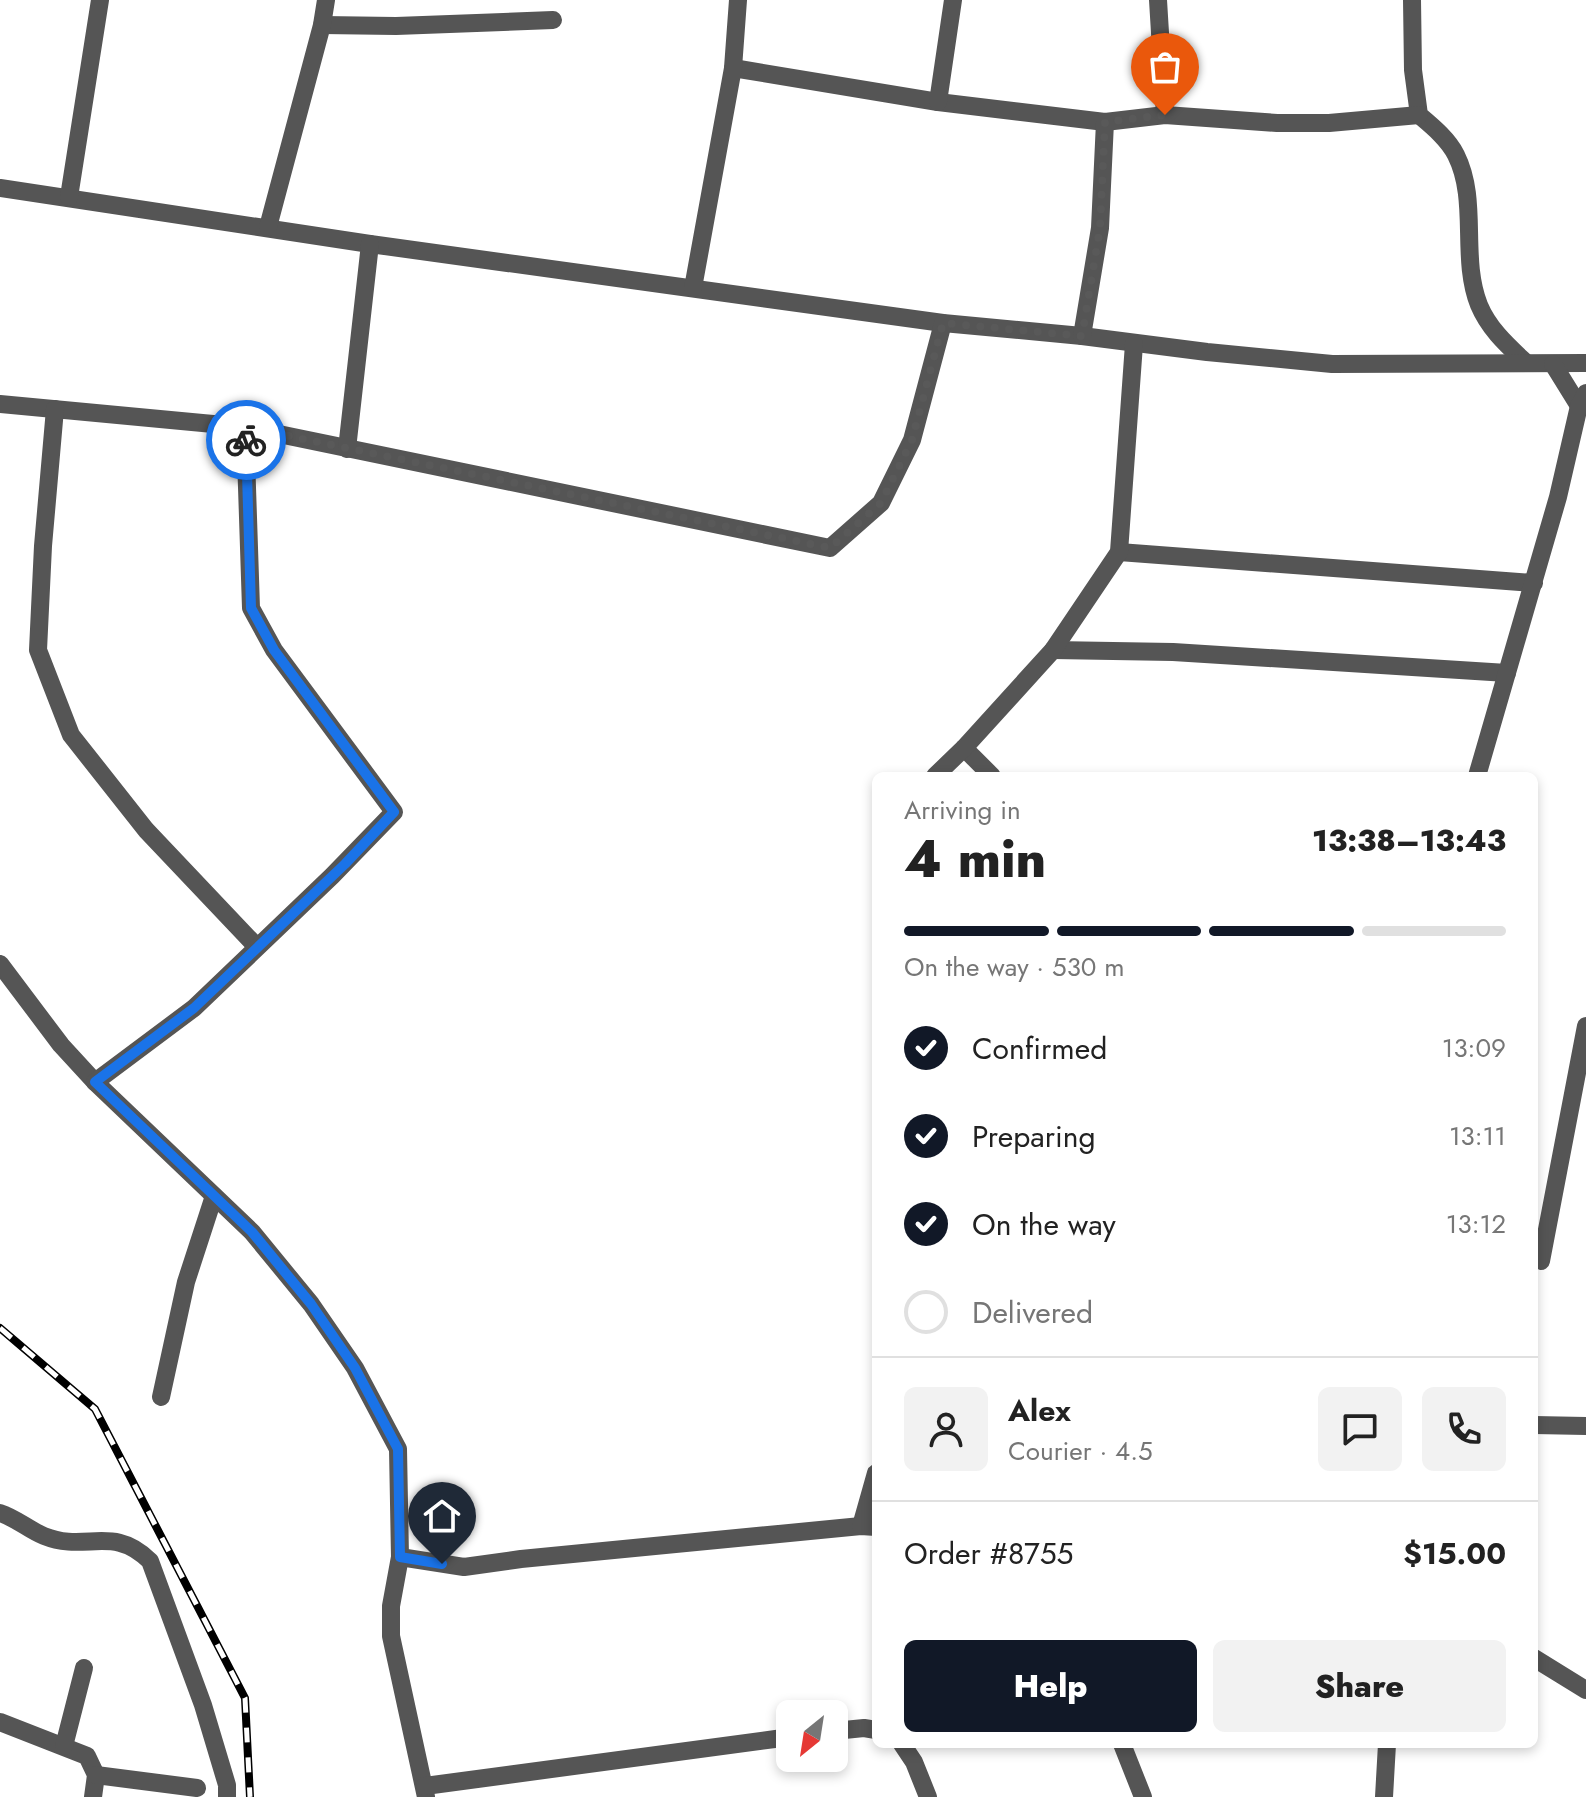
<!DOCTYPE html>
<html lang="en">
<head>
<meta charset="utf-8">
<style>
  body { margin:0; font-family:Jost,sans-serif; background:#f2f2f2; color:#222; height:100vh; display:flex; flex-direction:column; font-size:30px; white-space:nowrap }
  * { box-sizing:border-box; margin:0 }
  p { font-size:26px; color:#767676 }
  .icon { flex:none; width:44px; height:44px; fill:none; stroke:currentColor; stroke-width:2; stroke-linecap:round; stroke-linejoin:round }
  .map { position:relative; flex:1; overflow:hidden }
  .sheet { position:absolute; left:872px; top:772px; width:666px; height:976px; display:flex; flex-direction:column; background:#fff; border-radius:12px; box-shadow:0 4px 12px #0003 }
  .sheet>* { flex:none }
  .needle { width:52px; rotate:210deg }
  .fabs { position:absolute; left:776px; top:1700px; display:grid; gap:16px }
  .fabs a { display:grid; place-items:center; width:72px; height:72px; border-radius:12px; background:#fff; box-shadow:0 4px 12px #0003; font-size:40px }
  .pin { position:absolute; display:grid; place-items:center; width:68px; height:68px; color:#fff; margin:-82px -34px; border-radius:50% 50% 50% 0; rotate:-45deg; box-shadow:0 0 8px #0007 }
  .pin .icon { rotate:45deg }
  .courier { position:absolute; display:grid; place-items:center; width:80px; height:80px; margin:-40px; border:6px solid #1a73e8; border-radius:50%; background:#fff; color:#222; box-shadow:0 2px 10px #0007 }
  .summary em { font-style:normal; font-weight:800 }
  .summary div { display:flex; flex-direction:column-reverse }
  .summary { display:flex; align-items:center; justify-content:space-between; height:136px; padding:0 32px }
  h1 { font-size:52px; font-weight:800; line-height:60px }
  .bar { display:grid; grid-template-columns:repeat(4,1fr); gap:12px 8px; align-content:center; height:96px; padding:0 32px }
  .bar i { height:10px; border-radius:6px; background:#e0e0e0 }
  .bar .active { background:#111827 }
  .bar p { grid-column:span 4 }
  .line { display:flex; align-items:center; gap:20px; padding:0 32px; border-top:2px solid #e0e0e0 }
  .line div { flex:1 }
  .round { display:grid; place-items:center; flex:none; width:84px; height:84px; border-radius:12px; background:#f2f2f2 }
  ol { padding:0 32px; list-style:none }
  li { display:flex; align-items:center; gap:24px; height:88px }
  li p { margin-inline-start:auto }
  li .icon { padding:8px; border-radius:50%; background:#111827; color:#fff; stroke-width:4 }
  li:last-child { color:#767676 }
  li i { width:44px; height:44px; border:4px solid #e0e0e0; border-radius:50% }
  .action { display:flex; gap:16px; margin-top:auto; padding:16px 32px }
  .action a { flex:1; height:92px; border-radius:12px; background:#111827; color:#fff; font-size:32px; font-weight:800; line-height:92px; text-align:center }
  .action a+a { background:#f2f2f2; color:#222 }
  .map>svg:first-child { display:block }
</style>
</head>
<body>
<div class="map">
<svg width="1586" height="1797" viewBox="0 0 1586 1797">
  <rect width="100%" height="100%" fill="#fff"/>
  <g fill="none" stroke-linecap="round" stroke-linejoin="round">
    <!-- minor -->
    <g stroke="#555" stroke-width="18">
      <path d="M1158 0 1165 115"/>
      <path d="M1412 0 1413 70 1419 115C1432 126 1448 139 1456 155 1479 201 1460 257 1479 305 1489 329 1507 345 1525 362"/>
      <path d="M322 25 396 26 553 20"/>
      <path d="M733 68 938 102 1105 122 1165 115 1277 123H1329L1419 115"/>
      <path d="M938 102 953 0"/>
      <path d="M0 188 370 244 943 323 1082 336 1207 352 1332 364 1586 363"/>
      <path d="M69 197 100 0"/>
      <path d="M268 227 322 25 326 0"/>
      <path d="M693 288 733 68 738 0"/>
      <path d="M1082 336 1100 228 1105 122"/>
      <path d="M1553 364 1579 406"/>
      <path d="M0 404 245 427 830 548 881 503 912 440 943 323"/>
      <path d="M55 409 43 546 38 650 71 735 146 830 256 946"/>
      <path d="M347 449 370 244"/>
      <path d="M1119 552 1534 583"/>
      <path d="M1053 650 1173 652 1507 673"/>
      <path d="M964 748 992 776"/>
      <path d="M935 776 964 748 1053 650 1119 552 1134 344"/>
      <path d="M1477 776 1558 497 1579 406 1586 393"/>
      <path d="M0 964 61 1045 95 1082 252 1232 311 1304 355 1368 398 1449 400 1557 464 1567 521 1559 861 1526 876 1527"/>
      <path d="M95 1082 194 1008 332 876 394 812 274 650 251 608 245 427"/>
      <path d="M1541 1261 1586 1026"/>
      <path d="M161 1397 186 1282 214 1196"/>
      <path d="M1534 1425 1586 1426"/>
      <path d="M0 1513C16 1518 29 1530 44 1536 86 1553 113 1524 150 1561L203 1705 227 1785V1797"/>
      <path d="M861 1526 876 1473"/>
      <path d="M400 1557 391 1606V1636L426 1797"/>
      <path d="M1534 1658 1586 1690"/>
      <path d="M0 1722 87 1756 96 1775 93 1797"/>
      <path d="M834 1731 864 1728 876 1730"/>
      <path d="M902 1744 914 1762 928 1797"/>
      <path d="M1122 1744 1143 1797"/>
      <path d="M64 1746 84 1668"/>
      <path d="M96 1775 197 1788"/>
      <path d="M425 1786 790 1737"/>
      <path d="M1384 1797 1387 1744"/>
    </g>
    <!-- rail casing -->
    <g stroke="#000" stroke-width="8">
      <path id="rail" d="M0 1328 95 1409 245 1698 250 1797"/>
    </g>
    <!-- rail -->
    <use href="#rail" stroke="#fff" stroke-width="5" stroke-dasharray="15" stroke-linecap="butt"/>
  </g>
  <g fill="none" stroke-linecap="round" stroke-linejoin="round">
    <!-- done -->
    <path stroke="#595959" stroke-width="8" stroke-dasharray="0 14.4" d="M246 440 245 427 830 548 881 503 912 440 943 323 1082 336 1100 228 1105 122 1165 115"/>
    <!-- route -->
    <path stroke="#1a73e8" stroke-width="10" d="M246 440 251 608 274 650 394 812 345 864 194 1008 95 1082 252 1232 311 1304 355 1368 398 1449 400 1557 442 1564"/>
  </g>
</svg>
<div class="fabs">
<a><svg class="needle" viewBox="-14 -14 28 28"><path d="M0-13l5 13h-10z" fill="#e53935"/><path d="M0 13l5-13h-10z" fill="#767676"/></svg></a>
</div>
<div class="pin" style="left:1165px;top:115px;background:#ea580c"><svg class="icon" aria-label="bag" viewBox="0 0 24 24"><path d="M5 8h14l-1 12H6zM9 8a3 3 0 0 1 6 0"/></svg></div>
<div class="pin" style="left:442px;top:1564px;background:#1f2937"><svg class="icon" aria-label="home" viewBox="0 0 24 24"><path d="M3 11l9-7 9 7M6 9v11h12V9"/></svg></div>
<div class="courier" style="left:246px;top:440px"><svg class="icon" aria-label="bike" viewBox="0 0 24 24"><circle cx="6" cy="16" r="4"/><circle cx="18" cy="16" r="4"/><path d="M6 16l4-8h5l3 8M10 8l3 8H6M13 5h3"/></svg></div>
<section class="sheet">
<div class="summary"><div><h1>4 min</h1><p>Arriving in</p></div><em>13:38–13:43</em></div>
<div class="bar"><i class="active"></i><i class="active"></i><i class="active"></i><i></i><p>On the way · 530 m</p></div>
<ol>
<li><svg class="icon" aria-label="check" viewBox="0 0 24 24"><path d="M5 12l5 5 9-10"/></svg>Confirmed<p>13:09</p></li>
<li><svg class="icon" aria-label="check" viewBox="0 0 24 24"><path d="M5 12l5 5 9-10"/></svg>Preparing<p>13:11</p></li>
<li><svg class="icon" aria-label="check" viewBox="0 0 24 24"><path d="M5 12l5 5 9-10"/></svg>On the way<p>13:12</p></li>
<li><i></i>Delivered</li>
</ol>
<div class="line" style="height:144px"><a class="round"><svg class="icon" aria-label="person" viewBox="0 0 24 24"><circle cx="12" cy="8" r="4"/><path d="M4 21q1-7 8-7t8 7"/></svg></a><div><b>Alex</b><p>Courier · 4.5</p></div><a class="round"><svg class="icon" aria-label="chat" viewBox="0 0 24 24"><path d="M4 5h16v11H9l-5 4z"/></svg></a><a class="round"><svg class="icon" aria-label="phone" viewBox="0 0 24 24"><path d="M5 4h4l2 5-3 2q2 4 5 5l2-3 5 2v4C11 20 4 13 5 4z"/></svg></a></div>
<div class="line" style="height:104px"><div>Order #8755</div><b>$15.00</b></div>
<div class="action"><a>Help</a><a>Share</a></div>
</section>
</div>
</body>
</html>
